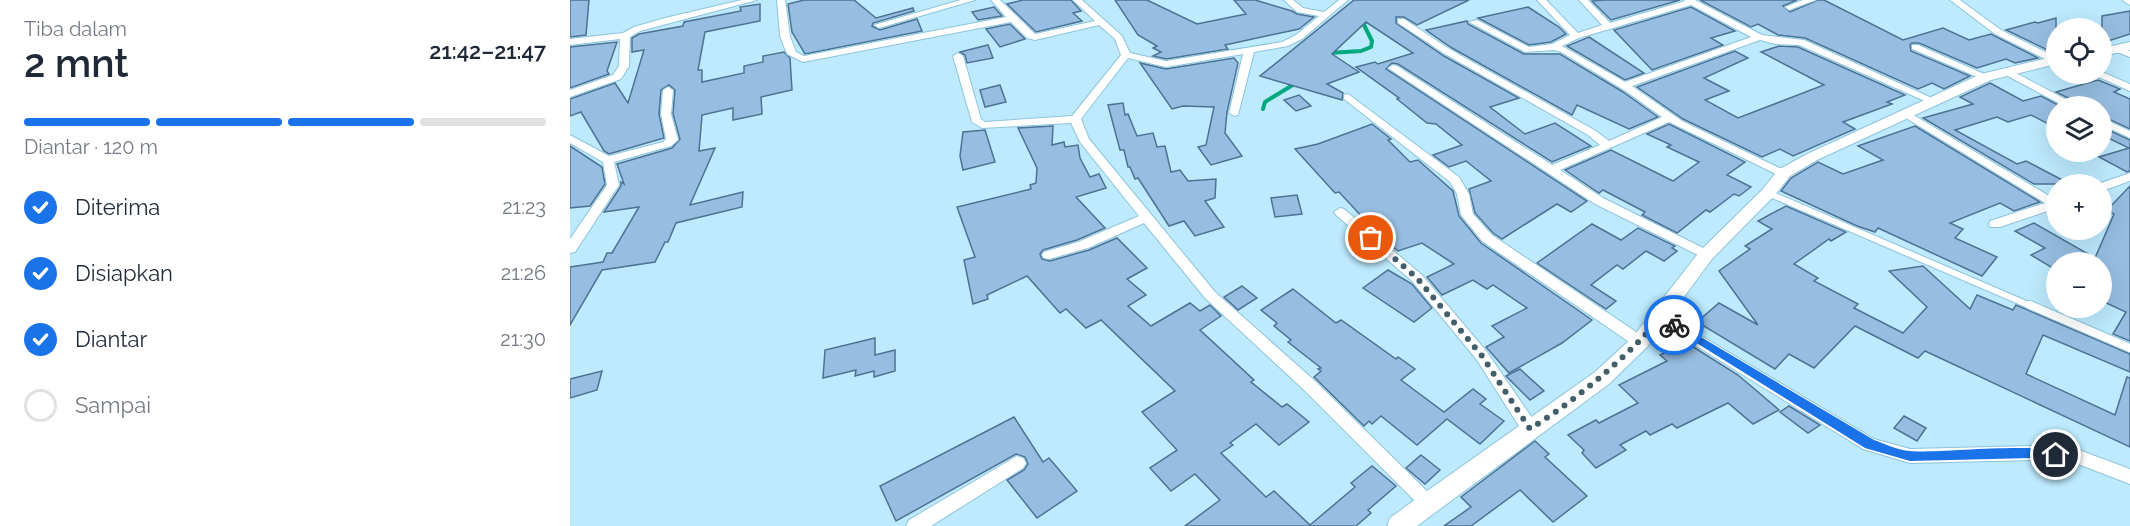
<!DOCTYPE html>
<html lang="id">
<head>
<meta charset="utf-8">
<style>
  body { margin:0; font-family:Raleway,sans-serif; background:#f6f6f7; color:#1f2937; height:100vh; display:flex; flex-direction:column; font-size:22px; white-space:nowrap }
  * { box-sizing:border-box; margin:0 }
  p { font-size:20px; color:#747a83 }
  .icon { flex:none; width:33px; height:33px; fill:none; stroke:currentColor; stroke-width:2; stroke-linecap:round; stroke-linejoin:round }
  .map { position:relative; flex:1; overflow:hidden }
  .panel { display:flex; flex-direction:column; background:#fff; width:570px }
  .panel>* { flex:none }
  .tools { position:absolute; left:1476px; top:18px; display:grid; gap:12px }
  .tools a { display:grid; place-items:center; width:66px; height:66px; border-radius:50%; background:#fff; box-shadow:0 6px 24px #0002; font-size:30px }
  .pin { position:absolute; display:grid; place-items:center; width:51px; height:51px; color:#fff; margin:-26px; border:3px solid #fff; border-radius:50%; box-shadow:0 2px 6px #0007 }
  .courier { position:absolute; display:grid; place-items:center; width:60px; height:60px; margin:-30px; border:4px solid #1a73e8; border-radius:50%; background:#fff; color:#222; box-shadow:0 2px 8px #0007 }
  .overview em { font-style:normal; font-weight:600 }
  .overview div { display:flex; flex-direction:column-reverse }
  .overview { display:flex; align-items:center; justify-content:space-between; height:102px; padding:0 24px }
  h1 { font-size:39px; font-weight:600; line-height:45px }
  .bar { display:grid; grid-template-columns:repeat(4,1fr); gap:9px 6px; align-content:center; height:72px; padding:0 24px }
  .bar i { height:8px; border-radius:4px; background:#e0e1e3 }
  .bar .selected { background:#1a73e8 }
  .bar p { grid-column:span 4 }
  ol { padding:0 24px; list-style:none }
  li { display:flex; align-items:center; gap:18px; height:66px }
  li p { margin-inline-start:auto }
  li .icon { padding:6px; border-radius:50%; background:#1a73e8; color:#fff; stroke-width:4 }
  li:last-child { color:#747a83 }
  li i { width:33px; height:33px; border:3px solid #e0e1e3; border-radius:50% }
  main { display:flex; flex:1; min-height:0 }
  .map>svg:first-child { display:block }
</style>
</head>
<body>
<main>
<section class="panel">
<div class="overview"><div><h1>2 mnt</h1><p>Tiba dalam</p></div><em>21:42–21:47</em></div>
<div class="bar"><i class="selected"></i><i class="selected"></i><i class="selected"></i><i></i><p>Diantar · 120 m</p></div>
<ol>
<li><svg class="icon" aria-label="check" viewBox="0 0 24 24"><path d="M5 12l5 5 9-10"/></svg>Diterima<p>21:23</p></li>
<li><svg class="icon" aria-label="check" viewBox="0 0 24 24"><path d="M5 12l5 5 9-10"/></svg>Disiapkan<p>21:26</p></li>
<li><svg class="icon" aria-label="check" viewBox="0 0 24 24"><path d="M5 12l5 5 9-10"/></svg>Diantar<p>21:30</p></li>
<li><i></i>Sampai</li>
</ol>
</section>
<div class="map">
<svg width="1560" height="526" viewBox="0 0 1560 526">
  <rect width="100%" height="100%" fill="#bdeafe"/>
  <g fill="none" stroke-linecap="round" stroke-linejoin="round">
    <!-- stream -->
    <g stroke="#00a87d" stroke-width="4">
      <path d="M758 53 791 51 801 47 802 41 793 23 798 21"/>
      <path d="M693 109 695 102 726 83"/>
    </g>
  </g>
  <!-- building -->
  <g fill="#96bee2" stroke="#4d7293" stroke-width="1.5">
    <path d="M0 0H19L16 35 0 37Z"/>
    <path d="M234 0H284L306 18 343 8 344 11 303 23 302 26 310 30 347 19 352 31 235 54 222 32 218 4Z"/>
    <path d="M453 0H501L511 11 503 13 512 21 466 32 437 4Z"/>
    <path d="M545 0H577L627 24 676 14 664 0H685L722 11 727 14 744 17 729 29 655 45 658 49 596 59 583 56 591 52 583 48 587 46 568 35Z"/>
    <path d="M784 0H899L847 25 834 17H826V23L874 56 949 98 920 107 955 134 985 123 1021 146 982 162 828 64 822 63 816 69 1017 201 1001 212 987 204 932 239 923 233 905 213 899 189 921 181 896 161 879 167 863 155 892 145 866 124 857 123 827 99 829 98 786 67 805 62 808 64 843 53 796 22 762 54 789 72 757 84 773 93 772 100 690 76Z"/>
    <path d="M1033 0H1110L1041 20 1022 1Z"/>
    <path d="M1130 0H1227L1213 6 1220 12 1248 0H1254L1333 40 1373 28 1399 40 1421 34 1468 58 1445 63 1436 59 1407 68 1349 43H1342L1340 45 1341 51 1400 76 1374 89 1362 83 1348 89 1235 38 1208 35 1188 24 1181 27Z"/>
    <path d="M190 4V21L135 32 128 70H132V82L174 73V66L193 62V56L214 52 220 58 222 90 191 97 192 114 163 120V108L132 115 129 151 145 148 120 205 173 192 172 207 106 223 98 242H95L85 262 32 270 0 325V267L33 262 37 253H42L69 207 34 212 51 186V182L54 184 47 164 102 148 110 139 103 114 105 90 99 85 91 90 89 114 94 138 39 154 34 151 11 112 0 116V99L45 83 58 103 74 50 62 52V38L69 34 113 26 114 22 171 11 170 7Z"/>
    <path d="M424 7 432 16 408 20 402 12Z"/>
    <path d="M958 7 989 27 996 34 981 42 959 45 908 18Z"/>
    <path d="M1121 7 1165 31 1141 38 1153 45 1082 70 1044 30Z"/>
    <path d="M1560 11V34L1532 43V16Z"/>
    <path d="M1486 18V54L1436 30 1465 22 1468 23Z"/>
    <path d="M897 21 898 24 954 54H990L1053 92 1088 117 1059 129 1007 105 1002 115 882 48 856 30Z"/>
    <path d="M440 24 455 39 430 47 416 29Z"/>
    <path d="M1019 37 1074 73 1055 80 997 46Z"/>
    <path d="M47 42 37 71 39 74 0 88V47Z"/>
    <path d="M418 45 423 58 397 63 395 55 390 52Z"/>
    <path d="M1209 46 1228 47 1335 95 1317 102 1322 104 1273 122 1285 129 1223 156 1210 149 1192 157 1113 119 1067 87 1165 51 1178 58 1134 78 1159 91 1135 100 1168 118 1254 85 1191 52Z"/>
    <path d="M664 58 668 63 657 112 655 133 672 156 641 165 628 147 636 145 644 107 613 106 602 109 570 63 596 69Z"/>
    <path d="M1528 80 1550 89 1544 92 1560 99V129L1532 116V106H1508L1506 102 1486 92Z"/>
    <path d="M1420 83 1453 101 1471 96 1490 106H1486V128L1461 115 1438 122 1427 117 1385 130 1447 164 1456 161 1500 184H1464L1353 118 1403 104 1390 97Z"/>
    <path d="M430 85 436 102 415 107 410 90Z"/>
    <path d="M729 95 741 106 726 111 714 100Z"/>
    <path d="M553 103 555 115 558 114 567 136 583 133 587 147 595 146 601 172 610 170 618 181 646 179 645 198 635 201 654 227 625 236 614 221 599 226 568 178 565 179 560 167H558L554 150H550L538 105Z"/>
    <path d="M802 124 821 139 818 140 840 162 848 160 883 191 889 216 911 243 1022 320 992 343 939 373 916 347 934 337 922 326 957 308 923 285 917 289 903 280 872 295 857 277 884 264 852 243 828 251 810 236 769 192 765 193 725 149 748 144Z"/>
    <path d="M1099 124 1175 162 1157 175 1181 187 1169 196 1164 194 1140 212 1136 210 1107 233 1072 215 1075 212 1033 190 1029 193 995 170 1041 150 1103 181 1129 162 1097 147 1101 145 1077 134Z"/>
    <path d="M483 126 482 145 494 142 495 147 508 145 510 158 520 177 529 174 536 188 506 197 535 228 507 240 473 250 470 254 472 259 480 261 519 250 547 238 577 268 557 279 576 295 558 306 581 326 620 303 630 311 640 305 651 316 630 330 684 380 681 382 712 407 717 404 739 422 709 445 686 424 660 443 663 445 651 453 696 497 704 491 740 525 785 487 781 483 802 466 826 486 798 510 801 513 786 526H615L650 500 625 474 601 491 580 468 607 450 572 412 605 391 531 320 516 328 496 309 490 313 457 276 417 295 418 299 403 304 394 260 405 257 387 207 461 189 460 185 466 183 467 168 448 128Z"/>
    <path d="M1345 126 1470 202 1444 211 1430 203 1380 223 1393 229 1385 238 1427 257 1412 276 1308 228 1305 232 1287 226 1211 191 1221 178 1248 162 1273 174 1313 160 1288 146Z"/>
    <path d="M1532 127 1560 140V171L1557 172 1529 157 1559 148 1532 135Z"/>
    <path d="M415 130 425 162 393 170 390 156 393 132Z"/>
    <path d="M0 146 32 167 35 184 20 206 0 208Z"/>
    <path d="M1560 186V341L1543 334 1556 312 1532 301V262H1486V270L1461 255 1475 248 1445 231 1464 223 1525 258 1544 214 1537 210Z"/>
    <path d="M727 195 732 214 705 217 701 198Z"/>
    <path d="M1216 206 1276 232 1261 241 1259 239 1224 264 1248 278 1244 281 1288 304 1284 308 1333 333 1357 307 1319 271 1353 266 1400 309 1407 295 1443 310 1446 305 1560 354V372L1473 335 1456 374 1545 415 1557 377 1560 378V447L1355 351 1348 358 1285 326 1244 368 1219 354 1205 369 1127 322 1149 303 1188 325 1149 271 1180 249 1175 246 1202 229 1188 221Z"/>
    <path d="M1022 224 1051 240 1068 228 1105 246 1102 248 1107 251 1094 261 1076 251 1053 269 1047 265 1021 285 1046 301 1036 309 967 263Z"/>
    <path d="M818 270 842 284 862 308 844 322 793 288Z"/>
    <path d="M672 286 687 298 668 310 654 297Z"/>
    <path d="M723 289 766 323 771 320 826 359 828 357 845 369 831 380 874 412 903 389 916 399 910 404 934 421 910 444 877 419 847 445 811 416 802 424 799 421 794 426 744 377 751 371 748 369 751 368 718 342 721 340 704 326 707 323 691 310Z"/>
    <path d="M305 338V355L325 350V371L304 377V371L285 376 286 370 253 378 255 350Z"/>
    <path d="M1117 343 1168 375 1209 410 1183 424 1158 403 1107 428 1102 424 1080 435 1076 431 1050 445 1056 450 1026 468 1012 453 1014 450 998 435 1026 420 1029 423 1068 403 1049 385 1097 361 1090 355Z"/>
    <path d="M950 369 974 391 960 400 936 376Z"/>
    <path d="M32 371 27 390 0 398V379Z"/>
    <path d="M1219 406 1250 425 1238 433 1210 412Z"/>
    <path d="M1334 416 1356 428 1347 441 1324 428Z"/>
    <path d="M444 417 473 462 479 458 507 491 467 518 437 480 454 470 458 464 455 457 446 454 326 521 310 486Z"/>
    <path d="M965 441 979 454 975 457 1017 496 983 522 950 490 901 526H874L901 507 891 497Z"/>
    <path d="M851 455 870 470 855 484 836 468Z"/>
  </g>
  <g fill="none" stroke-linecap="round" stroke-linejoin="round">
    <!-- service-far1 casing -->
    <g stroke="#8cc4dc" stroke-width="8">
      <path id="service-far1" d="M1198 193 1463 307"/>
    </g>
    <!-- service casing -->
    <g stroke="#8cc4dc" stroke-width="10">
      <path id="service" d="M1460 305 1560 348"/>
    </g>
    <!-- minor casing -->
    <g stroke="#8cc4dc" stroke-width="2">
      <g id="minor">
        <path d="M172 0H187L70 31 60 37 59 66 51 79 0 97V90L43 75 49 66 50 39 0 45V39L53 33 64 27 95 18Z"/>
        <path d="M207 0H215L220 36 226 52 234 56 436 17 421 0H430L465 34 525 21 503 0H512L552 36 560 53 596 61 712 42 726 35 749 16 727 12 714 0H723L733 8 754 12 769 0H778L732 39 718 46 684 52 668 115 664 116 659 113 673 54 596 67 558 58 511 119 519 139 645 292 745 381 864 498 867 503 864 508 858 511 852 508 733 389 635 298 574 223 518 248 479 259 474 258 472 255 474 252 508 242 569 216 510 142 501 123 412 128 402 122 383 56 388 53 393 56 411 119 415 122 502 116 551 55 545 39 529 25 465 40 457 38 441 22 233 62 217 54 210 36Z"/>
        <path d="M391 0H405L309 28 304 25Z"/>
        <path d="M967 0H976L1008 33 1032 25 1009 0H1018L1040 23 1115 1 1114 0H1125L1192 35 1234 40 1366 100 1365 102H1357L1229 45 1205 44 1190 40 1062 86 1112 121 1220 173 1218 176H1210L1099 122 990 170 1033 198 1141 252 1143 255 1136 259 1025 204 818 68 823 65 827 66 982 165 1030 145 1018 135 875 54 828 23V19H834L881 50 1026 131 1039 141 1092 117 1054 90 991 52 984 50 955 52 899 22 907 20 959 47 982 44 1000 35ZM1121 5 1181 37 1055 82 992 46 1009 38Z"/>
        <path d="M1233 0H1246L1219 10 1215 7Z"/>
        <path d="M1380 0H1390L1431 30 1486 57V62H1481L1425 34Z"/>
        <path d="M1552 0H1560V5Z"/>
        <path d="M1342 45H1348L1421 77 1416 80 1412 79 1342 49Z"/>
        <path d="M1547 46 1560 51V57L1544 51 1542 49Z"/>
        <path d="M1436 68 1505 104 1506 106H1494L1432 73 1431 71Z"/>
        <path d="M1532 72 1560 84V91L1522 74Z"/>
        <path d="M98 87 103 90 101 114 108 140 101 146 44 162 49 185 5 252 0 253V239L37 185 33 162 0 143V135L39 156 93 142 96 139 91 114 93 90Z"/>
        <path d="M778 94 889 177 899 194 903 214 922 235 1075 338 1077 342 1075 346H1065L912 241 891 215 887 194 880 182 774 99V95Z"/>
        <path d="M1335 110 1486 200V208L1430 227H1420L1419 224 1420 221 1475 203 1331 115V111Z"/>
        <path d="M1532 118 1560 131V138L1532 125Z"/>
        <path d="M1560 173V181L1532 191V184H1528Z"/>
        <path d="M770 208 774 209 852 275 917 352 966 424 968 429 966 434 960 436 954 434 907 360 842 281 766 215 764 212Z"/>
        <path d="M1091 312 1304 439 1340 449 1462 446 1509 450 1560 469V484L1508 464 1462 460 1340 463 1293 449 1086 321 1084 317 1086 313Z"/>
        <path d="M447 456 453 458 456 463 453 468 361 526H336L339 520Z"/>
      </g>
    </g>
    <!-- tertiary casing -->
    <g stroke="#8cc4dc" stroke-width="2">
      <g id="tertiary">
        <path d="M1560 42V50L1532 56V48Z"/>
        <path d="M1486 56V64L1421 80 1247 160 1220 176 1204 196 1142 259 1077 347 1039 384 847 526H817L820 518 850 496 1025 372 1063 337 1130 251 1192 190 1208 170 1237 154 1411 74Z"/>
      </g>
    </g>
    <!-- service-far1 -->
    <use href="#service-far1" stroke="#fff" stroke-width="6"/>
    <!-- service -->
    <use href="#service" stroke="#fff" stroke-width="8"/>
    <!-- minor -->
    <use href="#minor" fill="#fff" fill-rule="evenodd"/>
    <!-- tertiary -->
    <use href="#tertiary" fill="#fff" fill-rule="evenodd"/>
  </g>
  <!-- route -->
  <path fill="#1a73e8" d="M1104 321 1304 440C1315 444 1328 450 1340 451 1363 454 1482 440 1492 455L1486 460 1462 458 1340 461 1295 448 1101 327V322Z"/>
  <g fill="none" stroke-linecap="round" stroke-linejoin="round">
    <!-- done -->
    <path stroke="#425e6a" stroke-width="6" stroke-dasharray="0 10.8" d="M801 238 847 278 912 356 960 429C1010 397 1052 361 1092 317L1104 325"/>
  </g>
</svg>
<div class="tools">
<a><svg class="icon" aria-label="locate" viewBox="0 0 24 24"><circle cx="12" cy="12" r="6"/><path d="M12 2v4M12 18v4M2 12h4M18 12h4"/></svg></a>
<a><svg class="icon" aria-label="layers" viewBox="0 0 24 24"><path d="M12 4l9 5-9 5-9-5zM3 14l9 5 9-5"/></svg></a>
<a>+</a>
<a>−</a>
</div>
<div class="pin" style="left:801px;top:238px;background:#ea580c"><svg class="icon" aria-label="bag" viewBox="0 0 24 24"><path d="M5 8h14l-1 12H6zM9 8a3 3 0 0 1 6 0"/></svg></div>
<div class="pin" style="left:1486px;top:455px;background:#1f2937"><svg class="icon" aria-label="home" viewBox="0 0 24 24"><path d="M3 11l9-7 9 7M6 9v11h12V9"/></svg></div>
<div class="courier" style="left:1104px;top:325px"><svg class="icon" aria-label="bike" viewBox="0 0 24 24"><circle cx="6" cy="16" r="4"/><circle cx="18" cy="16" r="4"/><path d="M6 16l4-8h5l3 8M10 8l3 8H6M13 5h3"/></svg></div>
</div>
</main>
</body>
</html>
